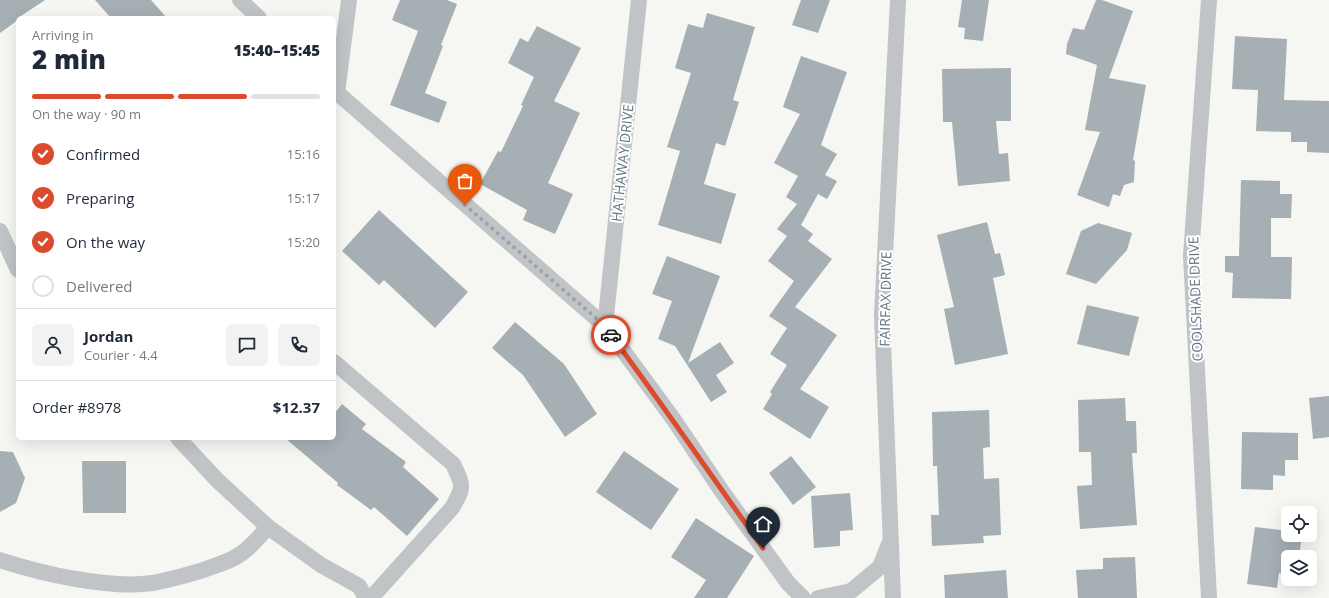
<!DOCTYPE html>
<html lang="en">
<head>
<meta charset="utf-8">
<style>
  body { margin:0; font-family:"Open Sans",sans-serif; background:#f2f2f3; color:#1f2937; height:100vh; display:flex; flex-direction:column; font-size:15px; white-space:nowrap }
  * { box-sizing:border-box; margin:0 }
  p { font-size:13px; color:#747a83 }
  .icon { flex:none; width:22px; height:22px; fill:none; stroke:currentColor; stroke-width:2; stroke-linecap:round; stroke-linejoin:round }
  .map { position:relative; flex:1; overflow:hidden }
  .details { position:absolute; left:16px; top:16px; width:320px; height:424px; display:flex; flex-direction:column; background:#fff; border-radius:6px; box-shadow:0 4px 16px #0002 }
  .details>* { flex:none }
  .controls { position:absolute; left:1281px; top:506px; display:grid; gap:8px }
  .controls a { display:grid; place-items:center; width:36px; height:36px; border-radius:6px; background:#fff; box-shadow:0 4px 16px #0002; font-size:20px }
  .pin { position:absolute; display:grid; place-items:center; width:34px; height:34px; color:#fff; margin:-41px -17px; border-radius:50% 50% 50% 0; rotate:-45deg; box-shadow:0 0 4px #0007 }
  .pin .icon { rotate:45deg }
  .courier { position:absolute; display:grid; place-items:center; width:40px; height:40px; margin:-20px; border:3px solid #db4b2e; border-radius:50%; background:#fff; color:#222; box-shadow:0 1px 5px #0007 }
  .head em { font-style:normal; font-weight:800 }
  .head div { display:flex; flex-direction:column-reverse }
  .head { display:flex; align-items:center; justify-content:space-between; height:68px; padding:0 16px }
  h1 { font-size:26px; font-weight:800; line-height:30px }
  .bar { display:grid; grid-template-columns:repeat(4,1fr); gap:6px 4px; align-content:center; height:48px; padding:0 16px }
  .bar i { height:5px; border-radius:3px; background:#e0e1e3 }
  .bar .current { background:#db4b2e }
  .bar p { grid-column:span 4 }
  .line { display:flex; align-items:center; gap:10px; padding:0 16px; border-top:1px solid #e0e1e3 }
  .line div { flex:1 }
  .round { display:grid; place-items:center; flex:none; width:42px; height:42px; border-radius:6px; background:#f2f2f3 }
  ol { padding:0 16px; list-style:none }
  li { display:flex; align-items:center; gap:12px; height:44px }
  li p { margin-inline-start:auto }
  li .icon { padding:4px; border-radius:50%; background:#db4b2e; color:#fff; stroke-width:4 }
  li:last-child { color:#747a83 }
  li i { width:22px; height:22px; border:2px solid #e0e1e3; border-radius:50% }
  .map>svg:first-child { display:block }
</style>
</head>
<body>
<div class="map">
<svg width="1329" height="598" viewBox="0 0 1329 598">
  <rect width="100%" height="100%" fill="#f6f6f3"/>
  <!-- building -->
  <g fill="#a6afb4">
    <path d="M0 0H45L18 18V20L0 33Z"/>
    <path d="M95 0H151L167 18H111Z"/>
    <path d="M400 0H447L457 4 441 45 443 46 425 93 447 102 439 123 390 105 418 31 392 20Z"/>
    <path d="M801 0H830L818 33 792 25Z"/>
    <path d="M962 0H989L983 41 964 39 965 28 958 27Z"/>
    <path d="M1096 0H1102L1133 11 1109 78 1146 85 1133 160 1135 161 1134 182 1124 185 1120 196 1113 194 1109 207 1077 195 1100 132 1085 130 1097 65 1066 54 1067 44 1073 28 1084 30Z"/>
    <path d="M707 13 755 27 733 100 739 102 725 146 716 143 704 184 736 194 721 244 658 225 680 151 667 147 691 73 675 68 688 24 703 28Z"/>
    <path d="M537 26 581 48 554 101 580 113 548 183 573 194 555 234 523 220 527 210 480 184 498 151 501 152 523 106 521 105 534 77 508 63 520 38 528 42Z"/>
    <path d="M1235 36 1287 39 1284 100 1329 101V153L1307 152V142H1291V132L1256 131 1258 90 1232 89Z"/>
    <path d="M801 56 847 72 821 145 837 154 825 175 837 181 827 199 818 194 801 225 813 234 808 241 832 259 795 307 837 335 800 389 829 407 810 439 763 409 772 394 770 392 787 365 770 354 787 328 769 316 794 281 768 261 787 236 777 229 797 204 786 197 798 176 774 163 800 114 783 107Z"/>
    <path d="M1011 68V121H996L999 154 1008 153 1010 181 958 186 952 122H943L942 69Z"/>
    <path d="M1241 180 1280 181V194H1292L1291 218H1271V257H1292L1291 299 1232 298 1233 273 1225 272V256H1239Z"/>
    <path d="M379 210 468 292 435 328 384 280 379 285 342 251Z"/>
    <path d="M987 222 995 254 1000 253 1005 275 993 278 1008 354 955 365 944 309 954 307 937 235Z"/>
    <path d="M1098 223 1132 233 1127 250 1096 284 1066 274 1081 231Z"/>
    <path d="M667 256 720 276 688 363 720 342 734 363 716 375 727 392 711 402 675 346 658 339 672 301 652 294Z"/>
    <path d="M1087 305 1139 317 1129 356 1077 344Z"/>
    <path d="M515 322 564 364 597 414 565 437 523 375 492 348Z"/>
    <path d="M1329 396V437L1313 439 1309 398Z"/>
    <path d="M1125 398 1126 421H1136L1137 453H1132L1137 525 1080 529 1077 486 1092 485 1091 452H1079L1078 400Z"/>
    <path d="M342 404 366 424 362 429 406 462 403 467 439 499 407 536 374 507 371 510 337 485 338 483 285 438H334V414Z"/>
    <path d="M989 410 990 447 983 448 984 479 999 478 1001 535 983 536 984 543 932 546 931 515H939L937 466H933L932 412Z"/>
    <path d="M1242 432 1298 433V460H1285V476L1273 475V490L1241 489Z"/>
    <path d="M0 451 13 452 25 478 16 503 0 512Z"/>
    <path d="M624 451 679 489 651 530 596 492Z"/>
    <path d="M791 456 816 487 793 505 769 473Z"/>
    <path d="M82 461H126V513H83Z"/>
    <path d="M850 493 853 530 840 531V546L814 548 811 496Z"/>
    <path d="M696 518 754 556 727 598H694L706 580 671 557Z"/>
    <path d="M1255 527 1288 531V535H1302L1299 557H1288V574L1279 573 1277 588 1247 584Z"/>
    <path d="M1135 557 1137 598H1078L1076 570 1103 569V558Z"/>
    <path d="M1006 570 1008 598H945L944 575Z"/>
  </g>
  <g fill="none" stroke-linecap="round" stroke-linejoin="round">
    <!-- street -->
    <g stroke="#c0c4c7" stroke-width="16">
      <path d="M240 0 259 18"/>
      <path d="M1209 0 1191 256 1209 598"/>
      <path d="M334 90 605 326 674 420 721 490 788 583 803 598"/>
      <path d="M337 93 349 0"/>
      <path d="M0 231 18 270"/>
      <path d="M605 326 639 0"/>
      <path d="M334 362 453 464C464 487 464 487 452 508L371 598"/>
      <path d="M178 438 217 480 268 527 321 565 359 586 366 598"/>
      <path d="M0 560C43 574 108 589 153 583 168 580 183 576 197 572 212 567 230 562 242 553 252 546 260 536 268 527"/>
      <path d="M818 598 851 591 880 567 889 544"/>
      <path d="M893 598 882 315 898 0"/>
    </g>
  </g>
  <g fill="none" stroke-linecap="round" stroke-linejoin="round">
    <!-- done -->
    <path stroke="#98a4aa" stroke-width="4" stroke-dasharray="0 7.2" d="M465 205 605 326 611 335"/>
    <!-- route -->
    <path stroke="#db4b2e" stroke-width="5" d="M611 335C663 405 712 477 763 548"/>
  </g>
  <g text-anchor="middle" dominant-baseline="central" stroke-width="4" stroke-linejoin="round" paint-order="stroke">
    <!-- street labels -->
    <g font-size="14" fill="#667883" stroke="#fff">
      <text transform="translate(622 163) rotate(-84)">HATHAWAY DRIVE</text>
      <text transform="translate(885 299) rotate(-89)">FAIRFAX DRIVE</text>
      <text transform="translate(1195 299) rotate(-92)">COOLSHADE DRIVE</text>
    </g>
  </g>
</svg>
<div class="controls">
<a><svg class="icon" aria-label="locate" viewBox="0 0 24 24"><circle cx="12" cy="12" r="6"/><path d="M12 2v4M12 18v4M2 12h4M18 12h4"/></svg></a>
<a><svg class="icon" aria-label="layers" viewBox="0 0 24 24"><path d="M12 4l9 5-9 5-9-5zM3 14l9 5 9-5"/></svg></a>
</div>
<div class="pin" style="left:465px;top:205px;background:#ea580c"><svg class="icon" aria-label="bag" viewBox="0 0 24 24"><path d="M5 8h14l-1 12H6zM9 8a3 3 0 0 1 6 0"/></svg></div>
<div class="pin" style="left:763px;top:548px;background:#1f2937"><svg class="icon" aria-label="home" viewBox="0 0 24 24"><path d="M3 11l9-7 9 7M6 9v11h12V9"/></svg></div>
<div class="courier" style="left:611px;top:335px"><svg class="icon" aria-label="car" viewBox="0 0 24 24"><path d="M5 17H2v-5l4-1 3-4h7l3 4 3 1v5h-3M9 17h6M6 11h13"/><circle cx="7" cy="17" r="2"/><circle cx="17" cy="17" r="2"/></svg></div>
<section class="details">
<div class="head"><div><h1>2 min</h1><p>Arriving in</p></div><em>15:40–15:45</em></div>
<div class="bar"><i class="current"></i><i class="current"></i><i class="current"></i><i></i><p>On the way · 90 m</p></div>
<ol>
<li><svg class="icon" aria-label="check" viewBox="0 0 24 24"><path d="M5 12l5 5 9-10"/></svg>Confirmed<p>15:16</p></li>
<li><svg class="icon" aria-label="check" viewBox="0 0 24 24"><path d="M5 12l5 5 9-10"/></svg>Preparing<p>15:17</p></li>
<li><svg class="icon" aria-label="check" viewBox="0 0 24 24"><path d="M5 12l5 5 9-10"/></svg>On the way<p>15:20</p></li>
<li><i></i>Delivered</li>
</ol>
<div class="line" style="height:72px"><a class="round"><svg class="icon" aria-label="person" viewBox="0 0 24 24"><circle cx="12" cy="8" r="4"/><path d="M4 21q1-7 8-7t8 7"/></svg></a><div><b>Jordan</b><p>Courier · 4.4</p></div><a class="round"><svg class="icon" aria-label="chat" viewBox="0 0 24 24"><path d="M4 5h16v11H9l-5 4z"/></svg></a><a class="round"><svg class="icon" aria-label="phone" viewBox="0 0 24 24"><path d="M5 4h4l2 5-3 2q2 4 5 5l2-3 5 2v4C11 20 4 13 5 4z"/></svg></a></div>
<div class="line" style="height:52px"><div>Order #8978</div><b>$12.37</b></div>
</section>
</div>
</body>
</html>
